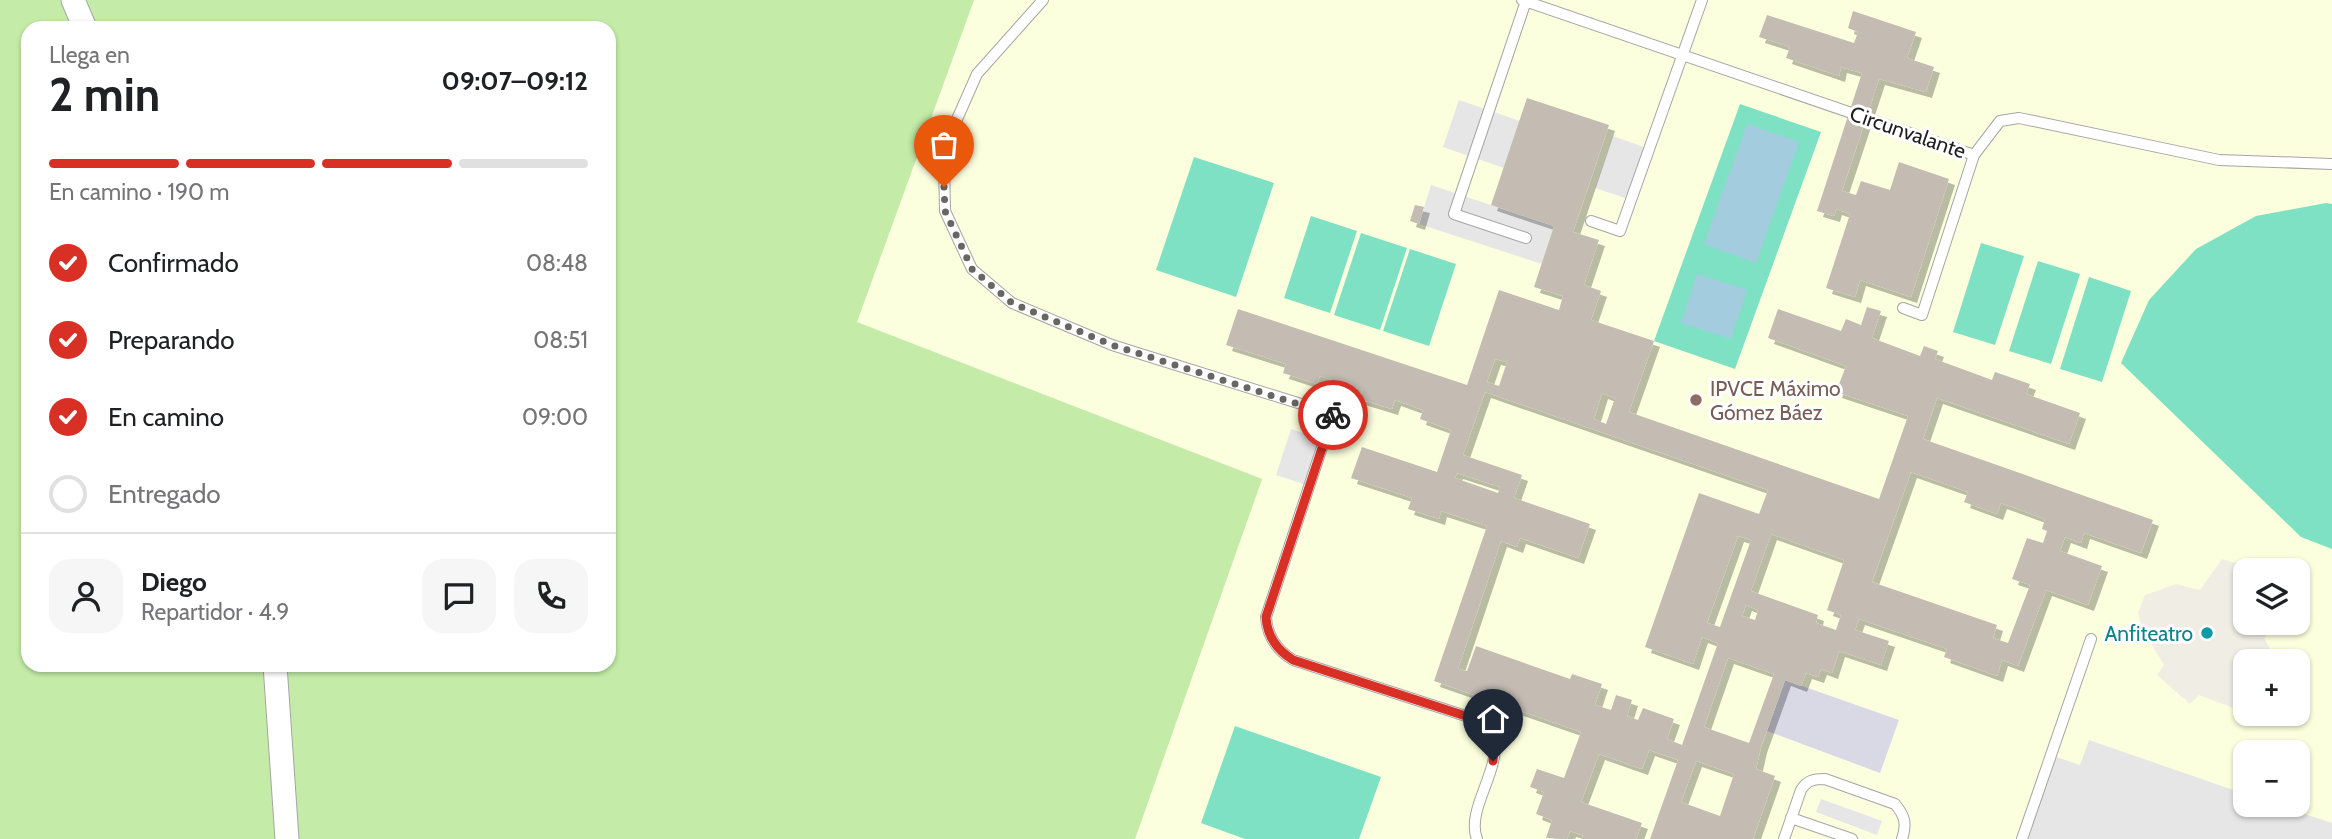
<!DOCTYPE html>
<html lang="es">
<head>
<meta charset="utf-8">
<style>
  body { margin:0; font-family:Cabin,sans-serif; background:#f6f6f6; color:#202124; height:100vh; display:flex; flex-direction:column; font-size:26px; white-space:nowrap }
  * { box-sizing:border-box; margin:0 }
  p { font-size:23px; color:#757577 }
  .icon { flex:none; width:38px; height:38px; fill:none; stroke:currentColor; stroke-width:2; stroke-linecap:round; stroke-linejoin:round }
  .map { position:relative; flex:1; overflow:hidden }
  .panel { position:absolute; left:21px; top:21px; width:595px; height:651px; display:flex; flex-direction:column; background:#fff; border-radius:21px; box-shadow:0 2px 5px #0004 }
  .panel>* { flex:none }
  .tools { position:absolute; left:2233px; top:558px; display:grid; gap:14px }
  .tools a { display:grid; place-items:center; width:77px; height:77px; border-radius:14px; background:#fff; box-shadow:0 2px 5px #0004; font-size:35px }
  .pin { position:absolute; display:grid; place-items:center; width:60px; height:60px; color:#fff; margin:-72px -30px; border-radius:50% 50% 50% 0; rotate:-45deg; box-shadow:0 0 7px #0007 }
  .pin .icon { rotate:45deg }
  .courier { position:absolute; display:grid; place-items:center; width:70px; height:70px; margin:-35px; border:5px solid #d93025; border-radius:50%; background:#fff; color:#222; box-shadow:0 2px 9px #0007 }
  .overview em { font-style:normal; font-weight:700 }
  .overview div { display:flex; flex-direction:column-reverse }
  .overview { display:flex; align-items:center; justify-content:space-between; height:119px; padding:0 28px }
  h1 { font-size:46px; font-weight:700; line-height:52px }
  .bar { display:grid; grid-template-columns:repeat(4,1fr); gap:10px 7px; align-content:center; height:84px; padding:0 28px }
  .bar i { height:9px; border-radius:5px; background:#e0e0e0 }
  .bar .current { background:#d93025 }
  .bar p { grid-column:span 4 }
  .line { display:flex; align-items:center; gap:18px; padding:0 28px; border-top:2px solid #e0e0e0 }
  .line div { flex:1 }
  .round { display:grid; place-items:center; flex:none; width:74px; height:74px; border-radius:21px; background:#f6f6f6 }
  ol { padding:0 28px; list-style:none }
  li { display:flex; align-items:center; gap:21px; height:77px }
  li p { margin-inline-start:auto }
  li .icon { padding:7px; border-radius:50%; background:#d93025; color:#fff; stroke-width:4 }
  li:last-child { color:#757577 }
  li i { width:38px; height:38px; border:4px solid #e0e0e0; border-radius:50% }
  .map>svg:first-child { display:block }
</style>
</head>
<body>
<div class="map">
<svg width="2332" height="839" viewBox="0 0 2332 839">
  <defs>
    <filter id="shadow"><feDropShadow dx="6" dy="6" stdDeviation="0" flood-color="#0004"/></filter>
  </defs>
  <rect width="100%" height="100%" fill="#f0ede4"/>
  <!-- education -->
  <path fill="#fcffde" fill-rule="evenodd" d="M974 0H2332V839H1135L1262 479 856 322ZM2222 559 2245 566 2251 570H2298V623H2284L2264 638 2277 661 2298 662V714H2245V707L2236 709 2199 695 2190 704 2157 675 2164 665 2142 629 2138 613 2145 595 2176 584 2200 590ZM2245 752H2298V805H2245Z"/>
  <!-- grass -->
  <path fill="#c4eca8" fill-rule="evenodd" d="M0 0H974L857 322 1262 479 1135 839H0ZM28 28H609V665H28Z"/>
  <!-- pitch -->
  <g fill="#7fe1c3">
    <path d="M1740 104 1821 132 1735 369 1654 341Z"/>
    <path d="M1194 157 1274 183 1236 297 1156 270Z"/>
    <path d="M2326 203 2332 204V549L2301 537 2121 363 2149 300 2196 249 2256 216Z"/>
    <path d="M1311 216 1357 231 1330 313 1284 298Z"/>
    <path d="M1361 233 1407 248 1380 330 1334 315Z"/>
    <path d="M1981 243 2024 256 1995 345 1953 332Z"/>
    <path d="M1410 249 1456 264 1429 346 1383 331Z"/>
    <path d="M2038 261 2080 274 2051 364 2009 351Z"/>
    <path d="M2089 277 2131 291 2102 382 2060 369Z"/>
    <path d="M1235 726 1381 777 1359 839H1245L1201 823Z"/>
  </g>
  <!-- parking -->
  <g fill="#e6e6e6">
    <path d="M1459 100 1520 121 1504 168 1443 147Z"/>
    <path d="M1613 136 1649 149 1631 200 1595 188Z"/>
    <path d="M1431 185 1554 226 1542 264 1419 224Z"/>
    <path d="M1291 429 1324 440 1309 486 1276 475Z"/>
    <path d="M2089 740 2245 794V805H2278L2332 823V839H2022L2051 755 2080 765Z"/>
    <path d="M1821 799 1882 821 1877 835 1816 812Z"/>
  </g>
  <!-- plaza -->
  <path fill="#d9d8e5" d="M1785 680 1899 720 1880 773 1767 731Z"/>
  <!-- water -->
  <g fill="#a3ccdf">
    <path d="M1747 124 1799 142 1756 263 1704 244Z"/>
    <path d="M1697 274 1747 290 1731 339 1681 323Z"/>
  </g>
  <!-- building -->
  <g fill="#c4bcb3" fill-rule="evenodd" filter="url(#shadow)">
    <path d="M1853 11 1916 32 1907 58 1934 67 1926 92 1879 79 1842 191 1856 195 1861 181 1890 190 1899 162 1949 179 1911 297 1860 280 1855 297 1826 288 1850 214 1836 209 1834 216 1817 211 1862 73 1841 67 1839 76 1786 58 1790 47 1759 37 1767 15 1854 43 1858 32 1848 28Z"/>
    <path d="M1527 98 1609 125 1573 232 1599 240 1584 285 1601 291 1591 320 1654 341 1629 412 1879 499 1908 416 1836 392 1846 366 1768 338 1778 309 1841 331 1846 319 1861 325 1867 307 1881 311 1872 338 1920 356 1924 346 1938 351 1935 359 1992 380 1995 372 2030 384 2026 394 2080 413 2069 444 1937 398 1923 439 2153 520 2141 553 2084 533 2081 543 2065 537 2060 551 2102 566 2088 605 2046 590 2018 666 2002 660 1997 676 1944 657 1947 649 1859 619 1855 630 1889 641 1881 665 1839 651 1832 673 1821 669 1818 677 1806 673 1801 686 1785 680 1761 747 1756 769 1775 776 1753 839H1650L1678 760 1649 750 1642 769 1599 754 1581 802 1642 823 1636 839H1582L1583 835 1570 831 1567 839 1546 838 1552 820 1536 814 1544 792 1530 787 1537 769 1564 778 1581 732 1434 681 1487 526 1441 511 1439 519 1408 509 1412 498 1351 478 1362 447 1437 472 1451 430 1420 419 1423 410 1395 400 1392 409 1359 399 1362 390 1320 376 1317 384 1283 373 1286 364 1226 345 1238 309 1467 385 1499 290 1559 310 1563 296 1534 287 1554 226 1491 205ZM1495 359 1507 362 1499 386 1487 382ZM1485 392 1768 490 1759 514 1699 493 1645 647 1693 664 1702 637 1718 643 1682 745 1667 739 1674 719 1643 708 1638 720 1627 716 1632 700 1616 695 1611 710 1595 705 1602 684 1572 674 1570 679 1476 646 1467 671 1458 669 1501 541 1517 547 1520 538 1578 558 1590 524 1514 498 1522 475 1463 455ZM1602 393 1615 398 1606 424 1594 419ZM1911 472 1968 492 1964 502 1997 514 2001 503 2045 519 2042 529 2047 531 2043 543 2027 538 2012 579 2030 585 2008 643 1993 638 1997 625 1872 582ZM1457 473 1500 487 1498 493 1455 478ZM1771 534 1844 560 1827 610 1841 615 1836 630 1816 623 1818 615 1751 591ZM1738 536 1751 540 1720 627 1707 623ZM1746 605 1758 610 1755 620 1742 616ZM1728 658 1774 674 1749 743 1704 727ZM1696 761 1734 774 1720 816 1681 802Z"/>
    <path d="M1415 205 1424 207 1419 224 1410 221Z"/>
  </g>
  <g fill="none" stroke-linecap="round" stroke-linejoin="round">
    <!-- service casing -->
    <g stroke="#a5a5a5" stroke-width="12">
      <g id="service">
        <path d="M1043 0 977 74 954 126 944 163 945 211 972 269 1012 303 1112 345 1333 414 1266 617C1267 636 1277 650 1293 660L1475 719C1479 721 1485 725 1488 728 1512 758 1464 806 1477 839"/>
        <path d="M1522 0 1974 155 2000 121 2019 118 2219 160 2332 164"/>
        <path d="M1526 1 1454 214 1526 238"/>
        <path d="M1591 221 1620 231 1702 0"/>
        <path d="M1903 308 1922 315 1974 155"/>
        <path d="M1791 818 1852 839"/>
        <path d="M1784 839 1801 790C1807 780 1814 779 1825 779L1895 804C1905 816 1907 824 1902 839"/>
        <path d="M2022 839 2091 639"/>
      </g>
    </g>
    <!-- tertiary casing -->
    <g stroke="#a5a5a5" stroke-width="25">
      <g id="tertiary">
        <path d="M73 0 85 28"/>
        <path d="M275 665 287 839"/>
      </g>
    </g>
    <!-- service -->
    <use href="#service" stroke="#fff" stroke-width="10"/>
    <!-- tertiary -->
    <use href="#tertiary" stroke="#fff" stroke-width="23"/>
  </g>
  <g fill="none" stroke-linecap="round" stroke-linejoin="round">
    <!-- done -->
    <path stroke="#686663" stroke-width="7" stroke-dasharray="0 12.6" d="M944 187 945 211 972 269 1012 303 1112 345 1333 415"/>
    <!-- route -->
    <path stroke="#d93025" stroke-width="9" d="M1333 415 1266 617C1267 636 1277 650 1293 660L1475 719C1494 732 1495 739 1493 761"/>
  </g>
  <!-- markers -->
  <circle fill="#8d6e63" stroke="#fff" stroke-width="2.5" cx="1696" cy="400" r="7"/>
  <circle fill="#0f9aa8" stroke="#fff" stroke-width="2.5" cx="2207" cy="633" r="7"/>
  <g text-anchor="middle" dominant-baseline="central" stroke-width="6" stroke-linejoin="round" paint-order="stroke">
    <!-- street labels -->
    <g font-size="21" fill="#1e1e1e" stroke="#fff">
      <text transform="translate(1908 132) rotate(19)">Circunvalante</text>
    </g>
    <!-- education labels -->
    <g font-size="21" fill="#785e54" stroke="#fff" text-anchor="start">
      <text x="1710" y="388">IPVCE Máximo<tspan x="1710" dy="24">Gómez Báez</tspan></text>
    </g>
    <!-- culture labels -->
    <g font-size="21" fill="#0d838f" stroke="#fff" text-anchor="end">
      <text x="2193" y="633">Anfiteatro</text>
    </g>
  </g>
</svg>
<div class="tools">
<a><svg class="icon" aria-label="layers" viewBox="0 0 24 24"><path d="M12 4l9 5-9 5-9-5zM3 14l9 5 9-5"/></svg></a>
<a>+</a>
<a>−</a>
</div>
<div class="pin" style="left:944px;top:187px;background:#ea580c"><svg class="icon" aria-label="bag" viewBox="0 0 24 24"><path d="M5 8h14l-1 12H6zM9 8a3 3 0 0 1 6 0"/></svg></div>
<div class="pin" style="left:1493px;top:761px;background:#1f2937"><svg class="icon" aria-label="home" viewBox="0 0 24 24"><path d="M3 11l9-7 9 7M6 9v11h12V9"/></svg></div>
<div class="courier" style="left:1333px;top:415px"><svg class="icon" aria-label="bike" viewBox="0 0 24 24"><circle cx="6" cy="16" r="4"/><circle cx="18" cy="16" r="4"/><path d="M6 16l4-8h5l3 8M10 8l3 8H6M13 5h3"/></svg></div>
<section class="panel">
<div class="overview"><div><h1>2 min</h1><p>Llega en</p></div><em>09:07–09:12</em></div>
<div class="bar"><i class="current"></i><i class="current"></i><i class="current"></i><i></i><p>En camino · 190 m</p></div>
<ol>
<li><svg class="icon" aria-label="check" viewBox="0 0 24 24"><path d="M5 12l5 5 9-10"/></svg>Confirmado<p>08:48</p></li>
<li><svg class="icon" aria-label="check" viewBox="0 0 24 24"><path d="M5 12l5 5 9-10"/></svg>Preparando<p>08:51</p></li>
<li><svg class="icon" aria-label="check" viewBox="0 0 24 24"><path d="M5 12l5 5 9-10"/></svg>En camino<p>09:00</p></li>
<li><i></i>Entregado</li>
</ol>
<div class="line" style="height:126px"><a class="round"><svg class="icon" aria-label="person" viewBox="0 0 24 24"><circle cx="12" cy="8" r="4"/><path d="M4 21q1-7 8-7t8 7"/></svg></a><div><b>Diego</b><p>Repartidor · 4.9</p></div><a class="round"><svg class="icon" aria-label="chat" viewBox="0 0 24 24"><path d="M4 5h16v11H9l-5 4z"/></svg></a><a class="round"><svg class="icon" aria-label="phone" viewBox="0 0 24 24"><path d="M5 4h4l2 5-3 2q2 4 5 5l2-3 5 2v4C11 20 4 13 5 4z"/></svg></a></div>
</section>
</div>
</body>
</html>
